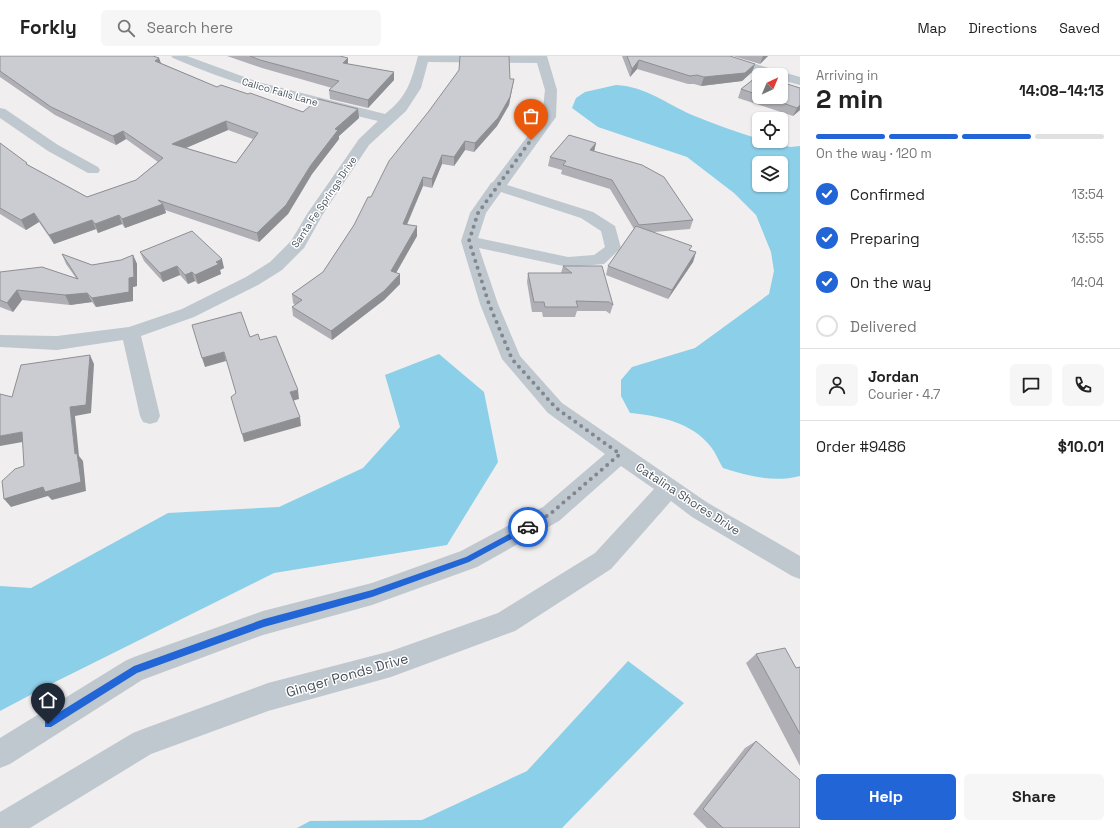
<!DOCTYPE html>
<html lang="en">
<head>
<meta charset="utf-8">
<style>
  body { margin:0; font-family:"Space Grotesk",sans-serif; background:#f6f6f6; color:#222; height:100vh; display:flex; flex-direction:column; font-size:15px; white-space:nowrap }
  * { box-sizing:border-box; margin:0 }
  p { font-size:13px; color:#767676 }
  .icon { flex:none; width:22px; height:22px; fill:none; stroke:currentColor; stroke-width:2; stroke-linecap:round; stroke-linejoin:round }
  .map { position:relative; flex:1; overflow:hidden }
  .details { display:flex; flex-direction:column; background:#fff; width:320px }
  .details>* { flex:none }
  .needle { width:26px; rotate:44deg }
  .buttons { position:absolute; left:752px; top:12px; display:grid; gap:8px }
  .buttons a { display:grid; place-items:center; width:36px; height:36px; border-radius:6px; background:#fff; box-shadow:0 1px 3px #0004; font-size:20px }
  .pin { position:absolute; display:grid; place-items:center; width:34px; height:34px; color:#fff; margin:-41px -17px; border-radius:50% 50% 50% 0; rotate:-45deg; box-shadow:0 0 4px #0007 }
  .pin .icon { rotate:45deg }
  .courier { position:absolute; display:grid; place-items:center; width:40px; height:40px; margin:-20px; border:3px solid #2165d7; border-radius:50%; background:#fff; color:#222; box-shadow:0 1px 5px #0007 }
  .headline em { font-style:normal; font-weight:700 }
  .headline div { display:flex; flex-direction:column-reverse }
  .headline { display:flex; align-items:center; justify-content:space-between; height:68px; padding:0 16px }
  h1 { font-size:26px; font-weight:700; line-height:30px }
  .bar { display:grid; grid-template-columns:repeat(4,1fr); gap:6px 4px; align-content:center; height:48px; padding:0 16px }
  .bar i { height:5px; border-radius:3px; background:#e0e0e0 }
  .bar .active { background:#2165d7 }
  .bar p { grid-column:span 4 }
  .line { display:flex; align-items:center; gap:10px; padding:0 16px; border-top:1px solid #e0e0e0 }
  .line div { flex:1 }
  .round { display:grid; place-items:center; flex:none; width:42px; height:42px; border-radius:6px; background:#f6f6f6 }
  ol { padding:0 16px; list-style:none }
  li { display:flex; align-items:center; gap:12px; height:44px }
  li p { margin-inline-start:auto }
  li .icon { padding:4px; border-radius:50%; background:#2165d7; color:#fff; stroke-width:4 }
  li:last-child { color:#767676 }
  li i { width:22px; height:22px; border:2px solid #e0e0e0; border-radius:50% }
  .cta { display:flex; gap:8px; margin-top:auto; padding:8px 16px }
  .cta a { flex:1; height:46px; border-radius:6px; background:#2165d7; color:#fff; font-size:16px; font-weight:700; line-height:46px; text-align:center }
  .cta a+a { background:#f6f6f6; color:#222 }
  header { display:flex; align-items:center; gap:24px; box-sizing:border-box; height:56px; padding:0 20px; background:#fff; border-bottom:1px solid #e0e0e0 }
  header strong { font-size:19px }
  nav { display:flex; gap:22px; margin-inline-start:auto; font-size:14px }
  .search { width:280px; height:36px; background:#f6f6f6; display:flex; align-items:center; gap:10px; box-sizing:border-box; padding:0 14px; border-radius:6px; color:#767676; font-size:15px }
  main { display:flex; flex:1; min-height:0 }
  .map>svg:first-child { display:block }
</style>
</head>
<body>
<header>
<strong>Forkly</strong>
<div class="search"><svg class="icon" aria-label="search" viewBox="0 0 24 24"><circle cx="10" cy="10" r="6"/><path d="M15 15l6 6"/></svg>Search here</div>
<nav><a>Map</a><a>Directions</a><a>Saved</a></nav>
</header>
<main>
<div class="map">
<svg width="800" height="772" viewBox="0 0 800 772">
  <rect width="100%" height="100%" fill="#f0eeee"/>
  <!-- water -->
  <g fill="#8ccfe8" fill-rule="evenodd">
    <path d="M616 29C647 31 665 47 692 59 714 68 736 76 759 83V85L791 91 800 90V420C773 427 749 420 723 412 719 406 716 397 711 391 692 366 659 360 630 357L621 340V324L632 311 695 292 769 238 774 215 771 196 756 159 734 137 687 101 598 71 572 52 576 42 585 36ZM759 107H781V129H759Z"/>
    <path d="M439 298 484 336 498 406 447 489 274 517 53 627 0 655V530L31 532 168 457 279 451 363 412 400 371 385 319Z"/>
    <path d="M628 605 684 647 562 772H297L310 765 422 764 527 715Z"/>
  </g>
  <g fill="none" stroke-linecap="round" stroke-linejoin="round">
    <!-- street -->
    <g fill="#bfc7cf" fill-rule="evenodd">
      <path d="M171 0H187L258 26 385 58C407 41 411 26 418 0H547L557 34 556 61 507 129 593 156 615 170 621 192 604 208 568 211 479 192 498 248 520 300 562 347 708 447 800 500V523L792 520 692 461 671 445 611 513 515 575 391 621 268 655 151 698 30 772H0V756L133 677 143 673 268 627 391 595 498 557 595 497 654 433 621 410 559 465 477 511 372 549 263 579 142 624 10 708 0 712V682L125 605 134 601 263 555 372 527 461 495 543 451 605 398 548 357 502 303 480 248 461 185 470 157 491 127 493 126 542 61 545 34 537 7 428 6 421 32 406 55 369 89 323 158 304 192 282 214 258 229 194 261 141 280 160 360 157 366 150 368 143 366 140 360 123 284 57 294 0 291V279L57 280 129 271 182 253 246 221 270 206 291 185 307 158 359 83 378 65C308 48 239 31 173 2ZM501 136 581 162 601 175 605 191 594 199 568 201 478 182 486 157Z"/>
      <path d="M709 0H728L800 21V29L781 24V19H766L711 2Z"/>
      <path d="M0 52 5 53 58 89 98 111 100 114 98 117H88L48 95 0 62Z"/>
    </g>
  </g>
  <!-- wall -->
  <g fill="#afafb5" fill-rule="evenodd">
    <path d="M0 0 159 2 161 7 217 31 248 38 303 56 358 53 359 62 339 80V83L312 118 288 158 259 186 165 154 166 157 125 172 122 168 98 177 96 173 54 188 39 166 26 174 0 158V87L28 109 87 141 136 124 158 106 126 83 116 89 55 59 0 21ZM228 74 253 83 236 107 186 92Z"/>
    <path d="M227 0H340L348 8 394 16V24L368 52 330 43 329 34 332 32 262 12Z"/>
    <path d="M622 0H730L752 16 742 25 701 30 694 28H688L637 13 630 21Z"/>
    <path d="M733 0H768L760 8Z"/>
    <path d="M759 19V41H781L800 32V54L793 60 738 42 741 33Z"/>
    <path d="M510 23 512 31 509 49 497 70 474 96 465 94 454 110 442 108 432 132 423 130 407 169 417 180 396 217 400 228 384 244 332 284 293 260 292 251 295 249 293 247 292 238 323 216 354 169 371 141Z"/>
    <path d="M596 87 594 95 693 164 690 173 654 176 690 194 696 196 693 206 668 243 606 219 608 210 634 173 610 133 561 118 562 114 548 110 550 101Z"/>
    <path d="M140 196 224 212 220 214 221 218 198 228 195 225 188 228 180 219 163 226 144 205Z"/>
    <path d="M62 198 92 209 121 204 133 199 137 208V230L133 231V245L96 251 92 246 70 249 22 244 13 256 0 251V216L76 222 66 208Z"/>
    <path d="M563 210 613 249 610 258 606 255H577L575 261H543L542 256H532L527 226 528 217H561Z"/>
    <path d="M756 598 796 612 800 611V710L746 607Z"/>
    <path d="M756 685 800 772H707L693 758 745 692Z"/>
  </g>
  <!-- shaded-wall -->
  <g fill="#8e8f93">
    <path d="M763 0H768L760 8Z"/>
    <path d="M159 2 162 11 155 5Z"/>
    <path d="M348 2V11L343 7Z"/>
    <path d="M639 4 637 13 630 21 632 13Z"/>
    <path d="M755 8 752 16 742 25 701 30 704 21Z"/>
    <path d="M394 16V24L368 52V44Z"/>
    <path d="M514 23 509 49 497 70 474 96 475 87Z"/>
    <path d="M800 49V54L793 60 797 52Z"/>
    <path d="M358 53 359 62 339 80V83L312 118 288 158 259 186 257 177 311 109 335 73Z"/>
    <path d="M226 65 228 74 174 97 172 88Z"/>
    <path d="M123 75 126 83 116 89 113 80Z"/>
    <path d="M465 85V94L454 110V101Z"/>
    <path d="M596 87 594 96 590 94Z"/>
    <path d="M442 99V108L432 132V123Z"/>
    <path d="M423 121V130L403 177V168Z"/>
    <path d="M163 148 166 157 125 172 122 163Z"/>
    <path d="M34 157 39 166 26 174 21 164Z"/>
    <path d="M119 159 122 168 98 177 95 168Z"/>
    <path d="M92 164 96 173 54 188 49 179Z"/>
    <path d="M417 170V180L392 224 391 215Z"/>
    <path d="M696 196 693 206 668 243 672 234Z"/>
    <path d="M133 199 137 208V230L133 231V245L96 251 92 242 129 222Z"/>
    <path d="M222 203 224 212 220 214 221 218 198 228 195 219 216 206Z"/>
    <path d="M177 210 180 219 163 226 160 217Z"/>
    <path d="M192 216 195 225 188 228 185 219Z"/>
    <path d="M400 218V228L384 244 332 284 331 275Z"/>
    <path d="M17 234 22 244 13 256 7 247Z"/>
    <path d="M87 237 92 246 70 249 65 239Z"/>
    <path d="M224 296 226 305 205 311 202 302Z"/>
    <path d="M90 299 94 308 91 357 75 360 79 400 83 405 86 435 52 444 48 440 11 451 4 443 75 398 70 351Z"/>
    <path d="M298 334 299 343 292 345 290 336Z"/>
    <path d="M300 361 301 370 244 386 242 378Z"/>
    <path d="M22 376 28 385 0 390V380Z"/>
  </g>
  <!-- building -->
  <g fill="#cbccd2" stroke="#8e8f93" fill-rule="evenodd">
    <path d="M0 0H153L159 2 155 5 217 31 221 29 248 38 250 37 303 56 318 43 358 53 335 73 338 74 311 109 286 149 257 177 158 144 163 148 122 163 119 159 95 168 92 164 49 179 34 157 21 164 0 152V87L27 107 26 108 87 141 136 124 163 102 123 75 113 80 51 51 0 15ZM226 65 258 77 236 107 172 88Z"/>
    <path d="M250 0H340L348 2 343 7 394 16 368 44 329 34 339 25 260 4Z"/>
    <path d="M460 0H509L510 23H514L510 41 498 62 475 87 465 85 454 101 442 99 432 123 423 121 403 168 417 170 391 215 400 218 384 235 331 275 292 251 302 244 292 238 323 216 354 169 368 141H371L389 105 429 55 459 14Z"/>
    <path d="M627 0H730L755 8 745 17 704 21 697 19 690 20 639 4 632 13Z"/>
    <path d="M759 19V39L741 33Z"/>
    <path d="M781 26 800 32V49L797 52 766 41H781Z"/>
    <path d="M569 79 596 87 590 94 642 109 664 121 693 164 639 169 612 124 563 109 566 105 550 101Z"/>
    <path d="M636 170 692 190 689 194 696 196 672 234 608 210Z"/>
    <path d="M192 175 222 203 216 206 219 208 195 219 192 216 185 219 177 210 160 217 140 196Z"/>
    <path d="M62 198 92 209 121 204 133 199 134 221 129 222V236L92 242 87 237 65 239 17 234 7 247 0 244V216L42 211 78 223Z"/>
    <path d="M563 210H602L613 249 609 246 576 245 578 251H545L544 246H534L528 217H572Z"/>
    <path d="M241 256 250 281 258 278 260 284 276 280 298 334 290 336 300 361 242 378 231 341 236 337 224 296 202 302 192 269Z"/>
    <path d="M90 299 86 349 70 351 75 398 77 397 81 426 45 436 43 431 4 443 2 425 15 413 24 410 22 376 0 380V338L12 341 21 309Z"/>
    <path d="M785 592 796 612 800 611V678L756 598Z"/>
    <path d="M756 685 800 724V772H723L703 753Z"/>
  </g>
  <!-- route -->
  <path fill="#2165d7" d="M528 468 531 471 530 473 469 506 372 541 264 571 137 617 51 671H45V665L134 610 264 563 372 534 466 501Z"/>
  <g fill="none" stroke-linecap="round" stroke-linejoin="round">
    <!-- done -->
    <path stroke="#82878e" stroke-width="4" stroke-dasharray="0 7.2" d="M528 471 550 458 620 398 556 352 512 303 489 248 469 185 478 157 531 84"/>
  </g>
  <g text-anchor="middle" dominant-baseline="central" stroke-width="3" stroke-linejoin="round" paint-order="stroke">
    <!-- far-street labels -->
    <g font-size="10" fill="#47505a" stroke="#fff">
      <text transform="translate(280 36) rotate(16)">Calico Falls Lane</text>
      <text transform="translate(324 146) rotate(-56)">Santa Fe Springs Drive</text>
    </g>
    <!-- street labels -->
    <g font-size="12" fill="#47505a" stroke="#fff">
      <text transform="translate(688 443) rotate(33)">Catalina Shores Drive</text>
    </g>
    <!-- near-street labels -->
    <g font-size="14" fill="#47505a" stroke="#fff">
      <text transform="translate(347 619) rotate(-16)">Ginger Ponds Drive</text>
    </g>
  </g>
</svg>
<div class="buttons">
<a><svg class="needle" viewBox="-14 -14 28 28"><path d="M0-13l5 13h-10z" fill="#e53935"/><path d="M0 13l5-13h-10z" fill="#767676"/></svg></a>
<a><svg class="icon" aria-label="locate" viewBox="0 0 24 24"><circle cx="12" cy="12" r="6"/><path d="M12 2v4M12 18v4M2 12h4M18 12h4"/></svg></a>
<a><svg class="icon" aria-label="layers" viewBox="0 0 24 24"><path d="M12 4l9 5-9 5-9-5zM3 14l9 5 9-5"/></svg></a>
</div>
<div class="pin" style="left:531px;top:84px;background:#ea580c"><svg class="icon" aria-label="bag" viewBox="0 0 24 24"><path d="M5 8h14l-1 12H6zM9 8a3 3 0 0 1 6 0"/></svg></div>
<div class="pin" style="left:48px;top:668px;background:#1f2937"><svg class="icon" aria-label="home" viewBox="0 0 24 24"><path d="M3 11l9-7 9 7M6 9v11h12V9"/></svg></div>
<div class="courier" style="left:528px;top:471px"><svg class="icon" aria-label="car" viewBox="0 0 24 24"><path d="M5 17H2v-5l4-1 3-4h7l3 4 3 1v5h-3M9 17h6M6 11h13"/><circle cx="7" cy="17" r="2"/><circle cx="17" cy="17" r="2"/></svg></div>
</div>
<section class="details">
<div class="headline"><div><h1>2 min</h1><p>Arriving in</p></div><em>14:08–14:13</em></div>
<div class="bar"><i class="active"></i><i class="active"></i><i class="active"></i><i></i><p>On the way · 120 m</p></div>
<ol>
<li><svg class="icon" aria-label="check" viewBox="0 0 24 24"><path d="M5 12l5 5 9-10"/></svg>Confirmed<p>13:54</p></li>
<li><svg class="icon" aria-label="check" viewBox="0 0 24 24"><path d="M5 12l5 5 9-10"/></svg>Preparing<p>13:55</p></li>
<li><svg class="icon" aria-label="check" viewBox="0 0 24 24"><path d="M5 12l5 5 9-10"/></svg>On the way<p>14:04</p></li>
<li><i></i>Delivered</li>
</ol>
<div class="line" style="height:72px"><a class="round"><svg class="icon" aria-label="person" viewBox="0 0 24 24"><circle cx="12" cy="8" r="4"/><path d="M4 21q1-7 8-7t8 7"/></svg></a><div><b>Jordan</b><p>Courier · 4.7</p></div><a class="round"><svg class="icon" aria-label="chat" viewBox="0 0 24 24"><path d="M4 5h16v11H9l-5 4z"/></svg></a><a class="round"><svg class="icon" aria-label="phone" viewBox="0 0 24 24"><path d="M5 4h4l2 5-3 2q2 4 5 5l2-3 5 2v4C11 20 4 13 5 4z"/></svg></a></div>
<div class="line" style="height:52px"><div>Order #9486</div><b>$10.01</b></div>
<div class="cta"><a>Help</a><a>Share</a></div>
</section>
</main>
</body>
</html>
